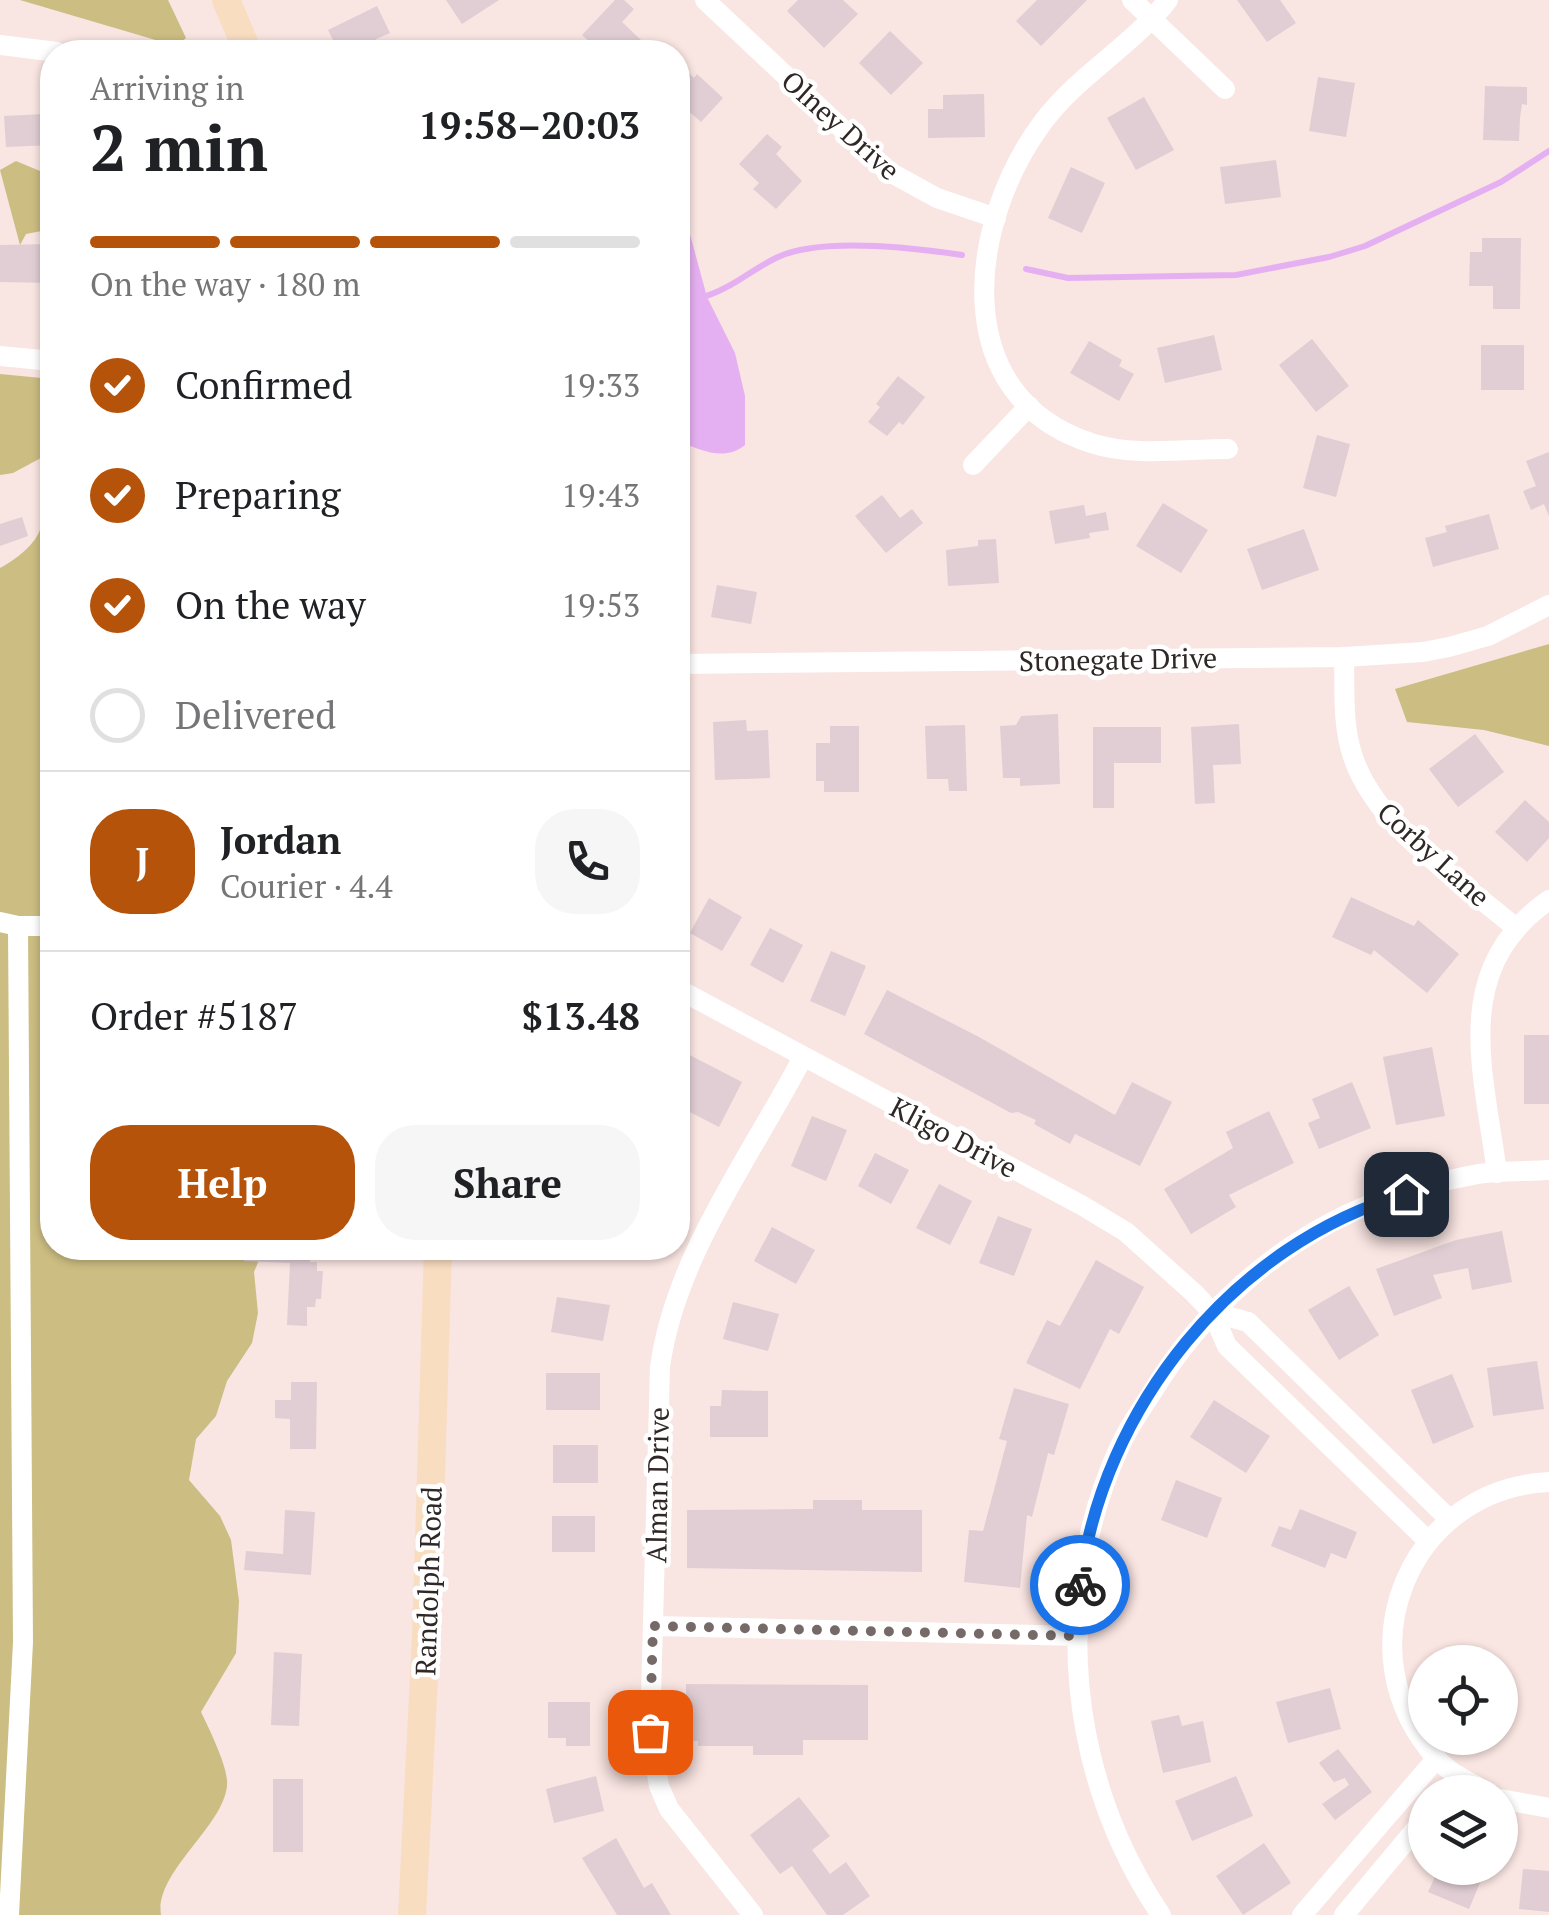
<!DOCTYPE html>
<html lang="en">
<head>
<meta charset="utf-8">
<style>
  body { margin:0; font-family:"PT Serif",serif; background:#f6f6f6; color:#202124; height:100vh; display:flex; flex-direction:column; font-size:38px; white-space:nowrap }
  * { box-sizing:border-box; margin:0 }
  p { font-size:32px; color:#757577 }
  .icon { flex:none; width:55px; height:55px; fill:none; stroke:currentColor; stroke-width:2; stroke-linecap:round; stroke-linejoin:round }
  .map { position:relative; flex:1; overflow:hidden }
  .panel { position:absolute; left:40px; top:40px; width:650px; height:1220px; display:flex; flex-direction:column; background:#fff; border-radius:40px; box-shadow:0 2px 8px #0004 }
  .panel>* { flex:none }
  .controls { position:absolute; left:1408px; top:1645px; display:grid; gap:20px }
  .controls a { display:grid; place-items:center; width:110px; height:110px; border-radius:50%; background:#fff; box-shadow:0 2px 8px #0004; font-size:50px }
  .pin { position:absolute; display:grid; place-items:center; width:85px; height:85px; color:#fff; margin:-42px; border-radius:20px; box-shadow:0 5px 15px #0006 }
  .courier { position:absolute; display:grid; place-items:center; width:100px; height:100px; margin:-50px; border:8px solid #1a73e8; border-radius:50%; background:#fff; color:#222; box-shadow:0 2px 12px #0007 }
  .overview em { font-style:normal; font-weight:700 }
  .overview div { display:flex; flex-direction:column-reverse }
  .overview { display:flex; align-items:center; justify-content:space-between; height:170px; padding:0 50px }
  h1 { font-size:65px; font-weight:700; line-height:75px }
  .bar { display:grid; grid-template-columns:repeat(4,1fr); gap:15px 10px; align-content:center; height:120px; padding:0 50px }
  .bar i { height:12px; border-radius:8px; background:#e0e0e0 }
  .bar .on { background:#b45309 }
  .bar p { grid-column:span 4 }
  .line { display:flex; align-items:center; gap:25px; padding:0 50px; border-top:2px solid #e0e0e0 }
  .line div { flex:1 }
  .round { display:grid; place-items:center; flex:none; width:105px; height:105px; border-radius:40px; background:#f6f6f6 }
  ol { padding:0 50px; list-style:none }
  li { display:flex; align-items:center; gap:30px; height:110px }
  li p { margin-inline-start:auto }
  li .icon { padding:10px; border-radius:50%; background:#b45309; color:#fff; stroke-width:4 }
  li:last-child { color:#757577 }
  li i { width:55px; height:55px; border:5px solid #e0e0e0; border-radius:50% }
  .button { display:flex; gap:20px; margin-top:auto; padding:20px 50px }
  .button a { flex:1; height:115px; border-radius:40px; background:#b45309; color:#fff; font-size:40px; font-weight:700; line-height:115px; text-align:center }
  .button a+a { background:#f6f6f6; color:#202124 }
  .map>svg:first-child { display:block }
</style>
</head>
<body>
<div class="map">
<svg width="1549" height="1915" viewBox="0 0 1549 1915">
  <rect width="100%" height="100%" fill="#f9e5e2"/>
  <!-- green -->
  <g fill="#ccbd82">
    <path d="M20 0H168L186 38 176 46Z"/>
    <path d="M16 161 52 176V229L26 234 20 245 0 170Z"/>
    <path d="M0 374 52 379V452L13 473 0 475Z"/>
    <path d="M52 487V1248H264L254 1272 258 1313 252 1343 227 1381 216 1416 196 1439 189 1480 220 1516 231 1540 239 1601 236 1653 201 1712C209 1729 229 1768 227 1786 223 1827 154 1873 161 1915H0V568C15 560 36 545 41 527 44 511 44 501 52 487Z"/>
    <path d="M1549 644V746L1484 730 1407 722 1395 689Z"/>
  </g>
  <!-- water -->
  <path fill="#e5b0f1" d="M678 207 687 223 707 297 735 353 745 396V445C724 462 701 450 678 441Z"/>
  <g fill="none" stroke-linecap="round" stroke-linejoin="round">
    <!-- stream -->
    <g stroke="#e5b0f1" stroke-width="6">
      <path d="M1026 269 1068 278 1236 275 1329 257 1365 246 1501 182 1549 151"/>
      <path d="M703 297C731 289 752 269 778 257 822 237 914 248 962 255"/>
    </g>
  </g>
  <!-- building -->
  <g fill="#e0ced4">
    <path d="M446 0H499L462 24Z"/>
    <path d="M615 0H624L634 9 622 22 642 41 630 52H601L582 35Z"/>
    <path d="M798 0H843L858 14 824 48 787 11Z"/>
    <path d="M1037 0H1087L1041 46 1016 21Z"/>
    <path d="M1237 0H1280L1296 23 1267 42Z"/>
    <path d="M377 6 390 33 376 39 382 52H339L328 30Z"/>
    <path d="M890 31 923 63 891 95 859 63Z"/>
    <path d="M678 63 694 78 697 74 723 98 701 122 678 102Z"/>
    <path d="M1318 77 1355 83 1346 137 1309 131Z"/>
    <path d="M1485 86 1527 87V105L1522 104 1520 118 1519 141 1483 140Z"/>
    <path d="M984 94 985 137 928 138V109H943V95Z"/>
    <path d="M1144 97 1174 150 1136 170 1107 118Z"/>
    <path d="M43 114 44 122H52V145L6 147 4 116Z"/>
    <path d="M767 134 782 147 776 154 802 181 776 209 753 189 759 183 739 164Z"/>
    <path d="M1276 160 1281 197 1225 204 1220 167Z"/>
    <path d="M1071 167 1105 183 1082 233 1048 218Z"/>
    <path d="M1482 238H1521L1520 309H1493V286H1469L1470 252H1482Z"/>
    <path d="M52 244V283L0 282V245Z"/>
    <path d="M1214 335 1222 370 1165 383 1157 348Z"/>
    <path d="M1312 339 1349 386 1316 412 1279 365Z"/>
    <path d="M1089 341 1122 360 1119 366 1134 374 1119 401 1070 373Z"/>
    <rect x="1481" y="345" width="43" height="45"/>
    <path d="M898 376 925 397 903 425 899 422 887 436 868 422 880 407 876 404Z"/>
    <path d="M1317 435 1350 444 1336 497 1303 488Z"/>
    <path d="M1549 452V516L1544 504 1531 510 1523 491 1536 486 1526 461Z"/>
    <path d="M882 495 900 518 912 509 923 523 886 553 855 516Z"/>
    <path d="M1163 503 1208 530 1181 573 1136 546Z"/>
    <path d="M1084 505 1086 516 1106 512 1109 530 1089 533 1090 538 1055 544 1049 511Z"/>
    <path d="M1489 514 1499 549 1433 567 1425 538 1447 532 1445 526Z"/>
    <path d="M22 517 28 536 0 546V524Z"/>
    <path d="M1304 529 1319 570 1262 590 1247 549Z"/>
    <path d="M996 539 999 583 948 586 946 550 978 546V540Z"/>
    <path d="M717 585 757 592 751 624 711 617Z"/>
    <path d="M1058 714 1060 784 1020 786V778H1003L1000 726 1016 725 1021 716Z"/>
    <path d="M746 720 747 731 768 730 770 778 715 780 713 722Z"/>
    <path d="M1239 724 1241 764 1213 765 1215 803 1195 804 1191 727Z"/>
    <path d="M965 725 967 791H949L948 779H927L925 726Z"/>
    <path d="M830 726H859V792H824V781H816V743H830Z"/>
    <path d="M1093 727H1161V763H1114V808H1093Z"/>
    <path d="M1475 734 1504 772 1458 807 1429 769Z"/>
    <path d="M1525 800 1549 822V838L1527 862 1495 832Z"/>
    <path d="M1351 897 1414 926 1418 920 1459 954 1427 993 1374 950 1371 955 1332 937Z"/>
    <path d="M709 898 742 917 722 951 690 933Z"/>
    <path d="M770 928 803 945 783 983 750 965Z"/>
    <path d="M831 951 866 966 845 1016 810 1001Z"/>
    <path d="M887 990 979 1037 1115 1115 1132 1082 1172 1102 1140 1166 1075 1134 1070 1144 1034 1124 1036 1120 1018 1112 1011 1113 864 1034Z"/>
    <rect x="1524" y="1035" width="25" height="69"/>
    <path d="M1432 1047 1445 1116 1396 1125 1383 1057Z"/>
    <path d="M678 1049 742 1082 719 1127 678 1106Z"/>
    <path d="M1352 1082 1371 1128 1319 1149 1308 1123 1320 1118 1312 1099Z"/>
    <path d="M1269 1111 1294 1163 1229 1195 1236 1207 1191 1234 1164 1189 1233 1148 1226 1132Z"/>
    <path d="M812 1116 847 1130 826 1181 791 1166Z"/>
    <path d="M875 1153 909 1170 891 1204 858 1186Z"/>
    <path d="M939 1184 972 1201 950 1245 916 1228Z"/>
    <path d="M998 1216 1032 1229 1014 1276 979 1263Z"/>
    <path d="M772 1227 815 1250 796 1284 754 1261Z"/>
    <path d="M1502 1231 1512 1282 1472 1290 1468 1268 1433 1275 1442 1298 1394 1316 1376 1269 1456 1240Z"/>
    <path d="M244 1248H310V1262H317V1271H323L321 1299H316L315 1307H307V1326L287 1325 290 1263 244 1261Z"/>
    <path d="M1096 1260 1144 1287 1119 1334 1110 1329 1080 1389 1026 1363 1047 1320 1060 1326Z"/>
    <path d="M1349 1286 1379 1335 1339 1360 1308 1310Z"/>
    <path d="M557 1297 610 1305 603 1341 551 1332Z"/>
    <path d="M733 1302 779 1314 768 1351 723 1339Z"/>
    <path d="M1537 1361 1544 1409 1493 1416 1487 1368Z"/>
    <rect x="546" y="1373" width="54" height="37"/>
    <path d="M1452 1374 1474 1427 1433 1444 1411 1390Z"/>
    <path d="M291 1382H317L316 1449H290V1419L275 1418V1400H291Z"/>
    <path d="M1014 1388 1069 1404 1054 1455 1048 1453 1032 1517 1027 1515 1020 1588 964 1582 969 1530 983 1531 1007 1441 999 1439Z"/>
    <path d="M722 1390 768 1391V1437H710V1406H721Z"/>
    <path d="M1214 1400 1270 1436 1246 1473 1190 1437Z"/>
    <rect x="553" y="1445" width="45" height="38"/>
    <path d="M1176 1480 1222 1498 1207 1538 1161 1520Z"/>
    <path d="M813 1500H862V1510H922V1572L687 1568V1510L813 1509Z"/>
    <path d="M1300 1509 1357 1532 1346 1559 1331 1553 1325 1568 1271 1546 1279 1526 1291 1530Z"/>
    <path d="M285 1510 315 1512 311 1575 244 1570 246 1551 283 1554Z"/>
    <rect x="552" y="1516" width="43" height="36"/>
    <path d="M274 1652 302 1654 299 1726 271 1725Z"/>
    <path d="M686 1684 868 1685V1740H803V1755H753V1746H698V1741H686Z"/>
    <path d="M1330 1688 1341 1729 1288 1743 1276 1702Z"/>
    <path d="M548 1702H590V1746H566V1738H548Z"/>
    <path d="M1179 1715 1182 1726 1203 1721 1211 1762 1163 1773 1151 1721Z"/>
    <path d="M1338 1749 1372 1792 1335 1820 1322 1804 1349 1785 1345 1778 1334 1782 1319 1763Z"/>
    <path d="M596 1776 604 1811 554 1823 546 1789Z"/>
    <path d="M1236 1776 1253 1816 1192 1841 1175 1801Z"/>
    <rect x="273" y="1779" width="30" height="73"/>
    <path d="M799 1797 830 1836 812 1850 830 1874 846 1862 870 1896 843 1915H827L792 1866 780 1874 750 1835Z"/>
    <path d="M616 1838 644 1888 652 1883 671 1915H617L582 1858Z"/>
    <path d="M1264 1843 1291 1883 1243 1915 1216 1876Z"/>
    <path d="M1439 1868H1486L1469 1909 1428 1892Z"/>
    <path d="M1523 1869 1549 1871V1912L1519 1909Z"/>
  </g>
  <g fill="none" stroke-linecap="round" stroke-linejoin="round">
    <!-- street -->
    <g stroke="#fff" stroke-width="20">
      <path d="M705 0 886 170 937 198 996 218"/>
      <path d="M1132 0 1225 89"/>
      <path d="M1168 0C1132 46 1078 75 1043 122 968 222 946 396 1091 443 1133 457 1184 449 1228 449"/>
      <path d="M0 45 57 52"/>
      <path d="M0 356 52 361"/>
      <path d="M973 465 1029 406"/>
      <path d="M1344 657C1345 690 1342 725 1353 757 1377 828 1460 880 1516 928"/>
      <path d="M678 664 1344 657 1423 652 1449 647 1488 636 1549 605"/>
      <path d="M0 922 18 926H52"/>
      <path d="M678 989 1083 1206 1126 1232 1194 1293 1212 1312 1227 1346 1428 1541"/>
      <path d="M1497 1173C1484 1072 1449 969 1549 900"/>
      <path d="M1212 1312 1248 1322 1449 1519"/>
      <path d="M653 1626 1078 1636"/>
      <path d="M1488 1792C1470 1783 1451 1774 1437 1759 1342 1654 1407 1489 1549 1482"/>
      <path d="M1500 1799 1549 1808"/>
      <path d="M9 1915 23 1642 18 926"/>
      <path d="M753 1915 669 1809 659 1786 650 1732 660 1367C675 1256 752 1155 803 1057"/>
      <path d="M1161 1915C1068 1778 1050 1597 1120 1446 1128 1428 1140 1411 1151 1394 1202 1310 1279 1241 1371 1204 1402 1192 1440 1181 1473 1175 1497 1170 1524 1172 1549 1170"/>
      <path d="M1302 1915 1437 1758"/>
      <path d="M1344 1915 1425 1818"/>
    </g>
    <!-- secondary -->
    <g stroke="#f9ddc1" stroke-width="28">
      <path d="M226 0 248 52"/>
      <path d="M412 1915 426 1636 438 1248"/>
    </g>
  </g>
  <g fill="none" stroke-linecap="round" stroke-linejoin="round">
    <!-- done -->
    <path stroke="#766a68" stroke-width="10" stroke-dasharray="0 18" d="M650 1732 653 1626 1078 1636 1080 1585"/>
    <!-- route -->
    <path stroke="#1a73e8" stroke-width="12" d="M1080 1585C1102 1408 1233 1244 1406 1194"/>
  </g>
  <g text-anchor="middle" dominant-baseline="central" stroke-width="9" stroke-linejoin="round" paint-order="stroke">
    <!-- street labels -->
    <g font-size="28" fill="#2f2827" stroke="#fff">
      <text transform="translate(841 125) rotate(42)">Olney Drive</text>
      <text transform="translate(1118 659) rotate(-1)">Stonegate Drive</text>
      <text transform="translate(1434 854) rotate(42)">Corby Lane</text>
      <text transform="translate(954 1137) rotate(28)">Kligo Drive</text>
      <text transform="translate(657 1485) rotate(-89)">Alman Drive</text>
      <text transform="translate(428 1581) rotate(-88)">Randolph Road</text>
    </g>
  </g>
</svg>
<div class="controls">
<a><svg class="icon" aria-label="locate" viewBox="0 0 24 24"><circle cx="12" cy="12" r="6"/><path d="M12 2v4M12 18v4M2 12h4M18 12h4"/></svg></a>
<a><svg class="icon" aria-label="layers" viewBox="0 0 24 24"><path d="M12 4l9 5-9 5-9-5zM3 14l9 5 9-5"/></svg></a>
</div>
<div class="pin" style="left:650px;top:1732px;background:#ea580c"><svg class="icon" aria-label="bag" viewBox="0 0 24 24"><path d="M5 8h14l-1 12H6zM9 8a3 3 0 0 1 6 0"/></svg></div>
<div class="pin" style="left:1406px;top:1194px;background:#1f2937"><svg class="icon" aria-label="home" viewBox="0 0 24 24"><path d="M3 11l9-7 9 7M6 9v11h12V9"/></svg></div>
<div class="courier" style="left:1080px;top:1585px"><svg class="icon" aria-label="bike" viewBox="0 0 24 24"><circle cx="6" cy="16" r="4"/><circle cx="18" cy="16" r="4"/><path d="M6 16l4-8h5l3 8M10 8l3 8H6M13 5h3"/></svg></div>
<section class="panel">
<div class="overview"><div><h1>2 min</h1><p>Arriving in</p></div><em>19:58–20:03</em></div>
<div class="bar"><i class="on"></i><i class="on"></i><i class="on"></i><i></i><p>On the way · 180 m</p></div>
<ol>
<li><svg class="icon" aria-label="check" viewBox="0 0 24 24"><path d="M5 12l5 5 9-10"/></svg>Confirmed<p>19:33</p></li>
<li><svg class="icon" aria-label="check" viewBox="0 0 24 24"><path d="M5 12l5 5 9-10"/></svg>Preparing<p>19:43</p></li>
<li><svg class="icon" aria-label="check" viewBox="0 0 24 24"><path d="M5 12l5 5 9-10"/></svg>On the way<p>19:53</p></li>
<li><i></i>Delivered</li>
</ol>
<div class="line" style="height:180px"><b class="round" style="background:#b45309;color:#fff">J</b><div><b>Jordan</b><p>Courier · 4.4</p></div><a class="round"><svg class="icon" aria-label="phone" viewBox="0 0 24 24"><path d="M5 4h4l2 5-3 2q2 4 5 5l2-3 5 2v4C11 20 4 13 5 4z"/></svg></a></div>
<div class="line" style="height:130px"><div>Order #5187</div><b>$13.48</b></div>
<div class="button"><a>Help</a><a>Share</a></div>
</section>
</div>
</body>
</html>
